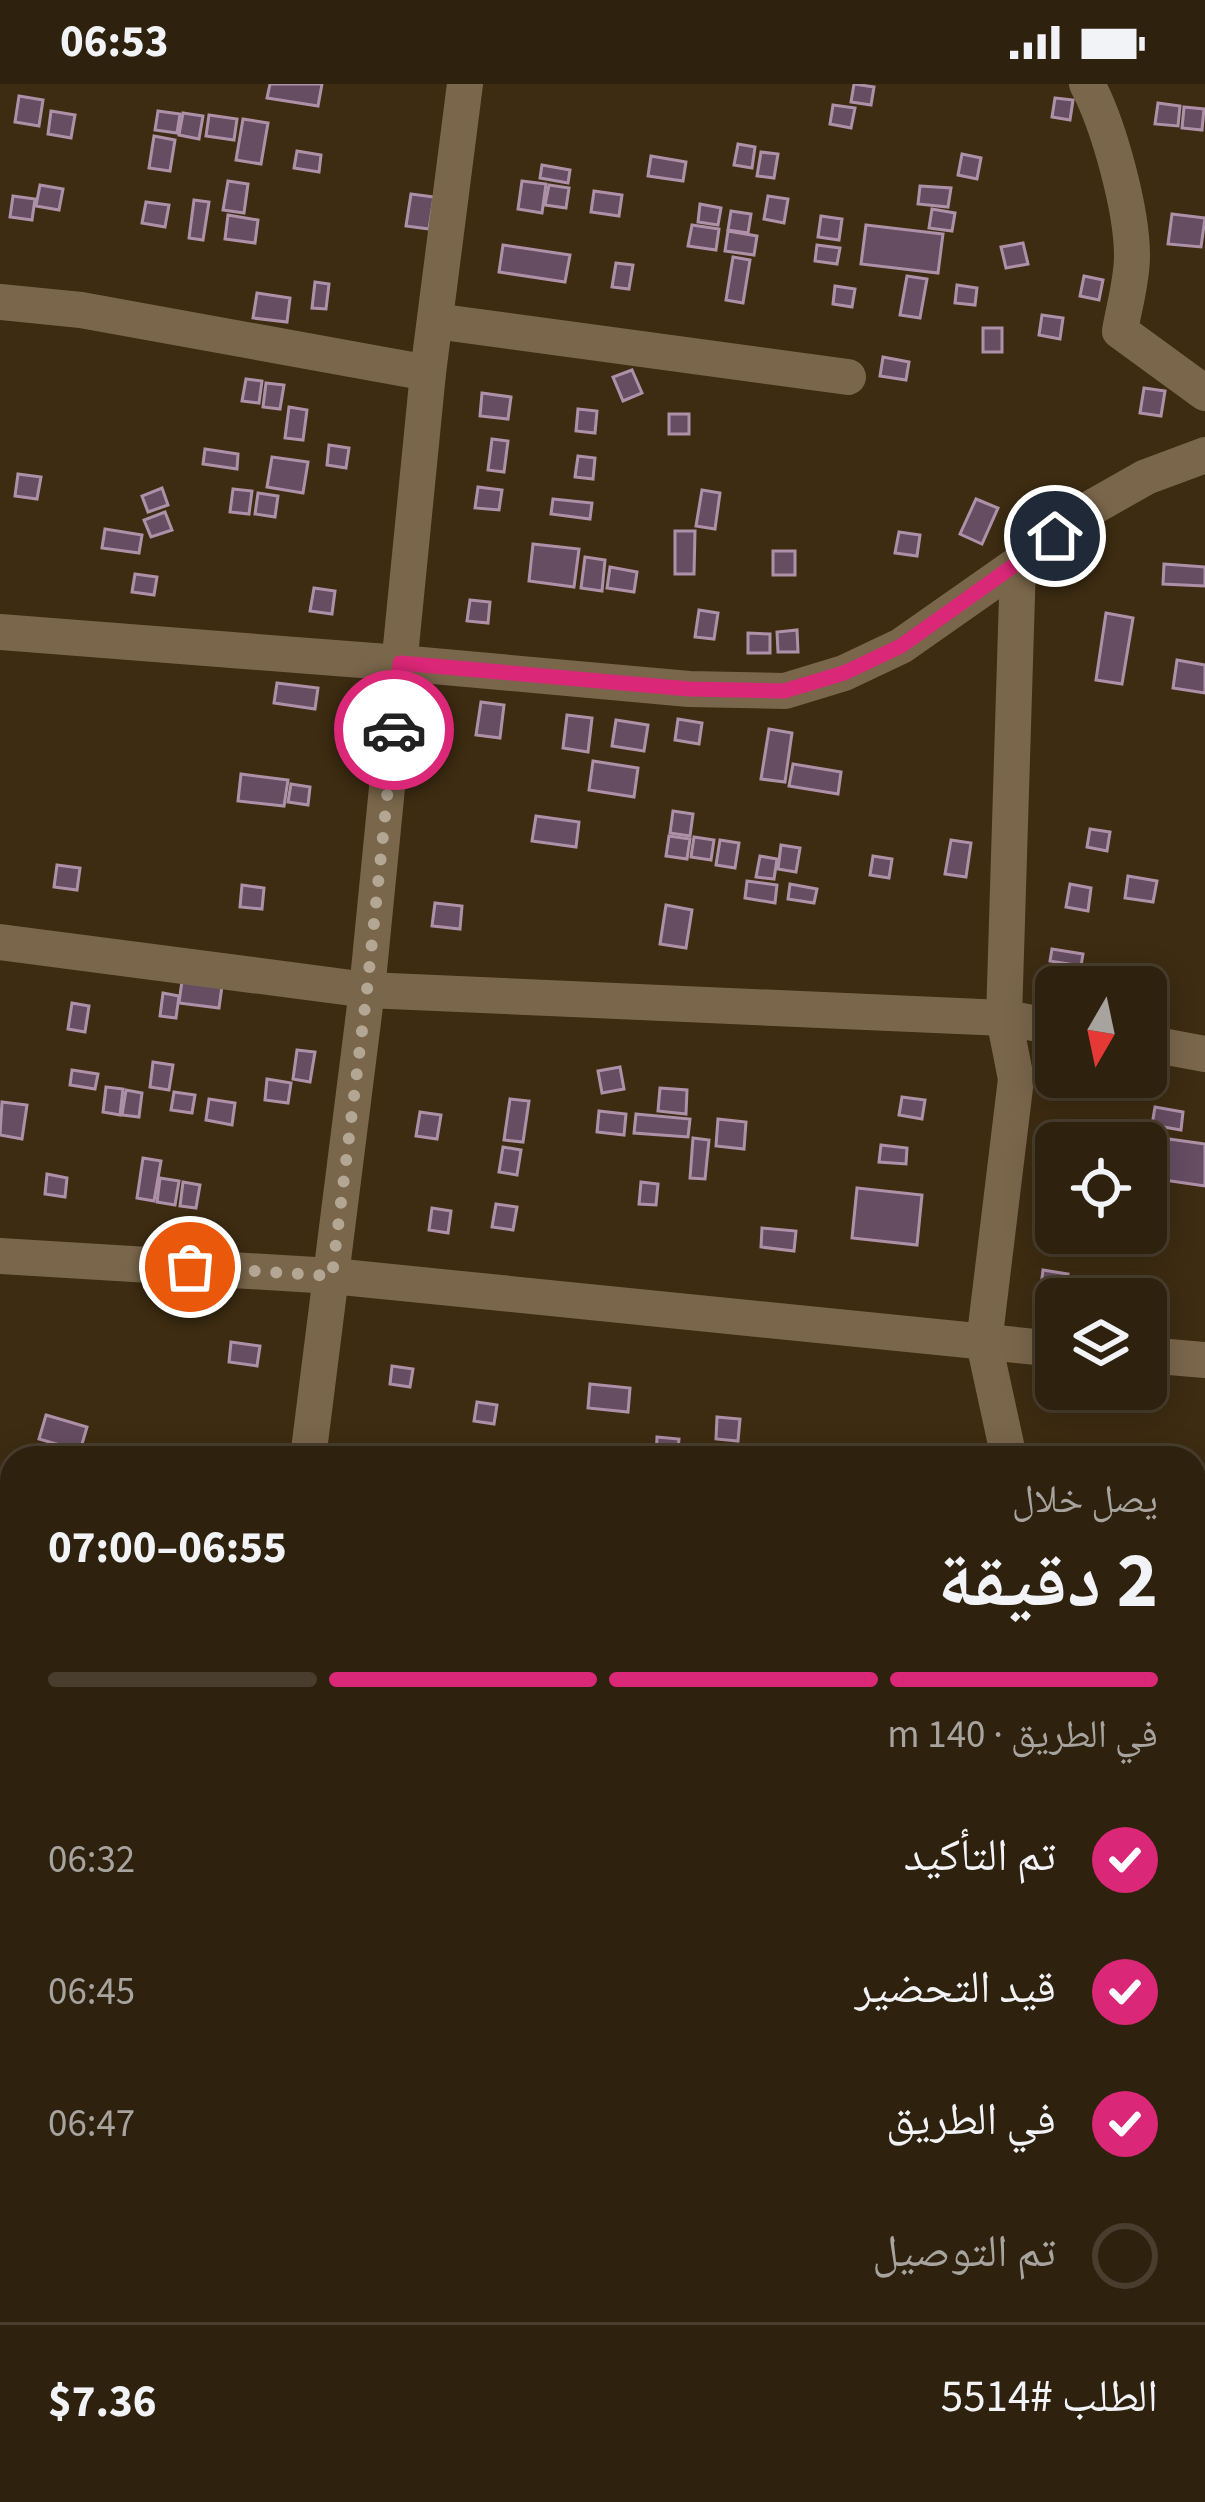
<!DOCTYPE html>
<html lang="ar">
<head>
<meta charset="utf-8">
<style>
  body { margin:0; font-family:"Source Sans 3","Noto Naskh Arabic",sans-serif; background:#362917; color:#f1f3f6; direction:rtl; height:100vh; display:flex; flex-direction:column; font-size:45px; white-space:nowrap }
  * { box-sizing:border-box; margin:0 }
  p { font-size:39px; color:#a7a39e }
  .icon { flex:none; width:66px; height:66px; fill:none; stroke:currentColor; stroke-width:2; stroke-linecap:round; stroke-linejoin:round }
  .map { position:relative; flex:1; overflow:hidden; direction:ltr }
  .panel { position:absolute; left:0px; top:1362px; width:1206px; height:1056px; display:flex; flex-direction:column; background:#2e210e; border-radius:36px 36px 0 0; box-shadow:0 6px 30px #0003,0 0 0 3px #493e2e; direction:rtl }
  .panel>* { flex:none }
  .needle { width:78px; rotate:189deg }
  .controls { position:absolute; left:1035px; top:882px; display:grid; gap:24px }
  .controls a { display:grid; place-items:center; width:132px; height:132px; border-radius:18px; background:#2e210e; box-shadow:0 6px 30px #0003,0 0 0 3px #493e2e; font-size:60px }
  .pin { position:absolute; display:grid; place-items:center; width:102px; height:102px; color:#fff; margin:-51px; border:6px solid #fff; border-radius:50%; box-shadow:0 3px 12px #0007 }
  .courier { position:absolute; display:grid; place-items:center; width:120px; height:120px; margin:-60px; border:9px solid #db2777; border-radius:50%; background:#fff; color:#222; box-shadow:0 3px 15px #0007 }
  .summary em { font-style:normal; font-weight:700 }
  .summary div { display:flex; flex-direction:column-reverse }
  .summary { display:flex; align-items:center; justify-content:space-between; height:204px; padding:0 48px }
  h1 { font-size:78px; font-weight:700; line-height:90px }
  .bar { display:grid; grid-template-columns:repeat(4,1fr); gap:18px 12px; align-content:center; height:144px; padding:0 48px }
  .bar i { height:15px; border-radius:9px; background:#493e2e }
  .bar .selected { background:#db2777 }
  .bar p { grid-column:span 4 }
  .line { display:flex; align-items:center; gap:30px; padding:0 48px; border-top:3px solid #493e2e }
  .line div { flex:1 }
  ol { padding:0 48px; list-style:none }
  li { display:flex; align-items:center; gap:36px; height:132px }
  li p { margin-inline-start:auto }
  li .icon { padding:12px; border-radius:50%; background:#db2777; color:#fff; stroke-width:4 }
  li:last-child { color:#a7a39e }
  li i { width:66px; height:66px; border:6px solid #493e2e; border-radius:50% }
  .status { display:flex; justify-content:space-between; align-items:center; height:84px; padding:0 60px; background:#2e210e; direction:ltr }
  .status svg { height:33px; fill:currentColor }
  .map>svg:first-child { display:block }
</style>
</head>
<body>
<div class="status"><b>06:53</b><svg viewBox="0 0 49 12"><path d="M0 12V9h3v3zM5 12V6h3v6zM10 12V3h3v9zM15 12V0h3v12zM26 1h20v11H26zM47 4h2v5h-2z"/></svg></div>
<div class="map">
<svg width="1205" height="2418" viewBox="0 0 1205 2418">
  <rect width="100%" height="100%" fill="#3d2c12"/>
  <!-- building -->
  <g fill="#664d62" stroke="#ae91a9" stroke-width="3">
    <path d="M270 0H322L318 22 267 14Z"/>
    <path d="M854 0 874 3 871 21 851 18Z"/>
    <path d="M19 12 43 16 39 42 15 38Z"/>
    <path d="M1055 14 1073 16 1070 36 1052 33Z"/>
    <path d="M1158 19 1180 22 1178 42 1155 40Z"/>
    <path d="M833 21 855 24 851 44 830 40Z"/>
    <path d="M1184 23 1204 25 1202 46 1182 44Z"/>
    <path d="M51 27 75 31 71 54 48 50Z"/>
    <path d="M158 27 180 30 177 49 155 46Z"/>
    <path d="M183 29 203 32 199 55 179 51Z"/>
    <path d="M209 31 237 35 234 56 206 52Z"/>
    <path d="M243 35 268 39 261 80 236 76Z"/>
    <path d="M154 52 175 56 170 87 149 84Z"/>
    <path d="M738 60 755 63 752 84 734 81Z"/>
    <path d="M297 67 321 71 319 88 294 84Z"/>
    <path d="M761 68 778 70 774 94 757 92Z"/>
    <path d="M962 70 981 74 977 95 958 91Z"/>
    <path d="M651 72 686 78 683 97 648 92Z"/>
    <path d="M542 81 570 86 568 99 540 94Z"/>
    <path d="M228 97 248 100 244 129 223 126Z"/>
    <path d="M522 97 546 100 542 129 518 125Z"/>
    <path d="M40 101 63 105 59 126 36 122Z"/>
    <path d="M549 101 569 104 566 124 545 121Z"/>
    <path d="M920 102 951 104 948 123 918 120Z"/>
    <path d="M594 107 622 111 619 132 591 128Z"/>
    <path d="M411 110 434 113 429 145 406 142Z"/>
    <path d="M13 112 35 115 32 136 10 133Z"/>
    <path d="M768 112 788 115 784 139 764 135Z"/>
    <path d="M194 116 209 118 203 156 189 154Z"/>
    <path d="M146 118 169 121 165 143 142 139Z"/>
    <path d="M700 120 721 124 718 141 698 138Z"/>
    <path d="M932 125 955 129 952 147 929 144Z"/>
    <path d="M731 127 751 130 748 149 728 146Z"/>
    <path d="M1172 130 1205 134 1201 163 1168 160Z"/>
    <path d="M228 131 258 136 255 159 225 155Z"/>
    <path d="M821 132 842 135 839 156 818 153Z"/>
    <path d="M692 141 719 145 716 166 688 162Z"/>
    <path d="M866 141 943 150 938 189 861 180Z"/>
    <path d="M728 147 757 152 754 171 725 167Z"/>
    <path d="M1023 159 1028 180 1006 184 1001 163Z"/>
    <path d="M503 161 570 171 565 198 499 188Z"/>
    <path d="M817 161 840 164 837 180 815 177Z"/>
    <path d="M733 173 750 176 743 219 726 216Z"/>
    <path d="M616 179 633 181 629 205 612 203Z"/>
    <path d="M907 192 927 195 920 234 900 231Z"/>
    <path d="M1084 192 1103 196 1099 216 1080 212Z"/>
    <path d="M315 198 329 200 326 225 312 224Z"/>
    <path d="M957 201 977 204 975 221 955 219Z"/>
    <path d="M835 202 855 205 852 223 833 220Z"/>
    <path d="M257 209 290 214 287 238 253 234Z"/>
    <path d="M1042 231 1063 234 1060 255 1039 251Z"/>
    <rect x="983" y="244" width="19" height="24"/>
    <path d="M883 273 909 278 906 296 880 292Z"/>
    <path d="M632 286 642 309 623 317 613 293Z"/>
    <path d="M246 295 262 297 259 319 242 317Z"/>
    <path d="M266 299 284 301 280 325 263 323Z"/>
    <path d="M1144 304 1165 307 1161 332 1140 329Z"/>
    <path d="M482 309 511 313 508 335 480 332Z"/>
    <path d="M289 323 307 326 303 356 285 354Z"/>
    <path d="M578 325 597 327 595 349 576 347Z"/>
    <rect x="669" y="330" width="20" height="20"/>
    <path d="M492 355 508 357 504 388 488 386Z"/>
    <path d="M329 361 349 364 346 384 327 381Z"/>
    <path d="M205 365 238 370 237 385 203 380Z"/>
    <path d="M578 372 595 374 593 395 575 393Z"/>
    <path d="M272 373 308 378 303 409 267 403Z"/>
    <path d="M18 390 41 393 37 415 15 412Z"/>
    <path d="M478 403 502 406 499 426 475 424Z"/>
    <path d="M162 404 168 421 148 428 142 412Z"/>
    <path d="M233 405 252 407 249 430 230 428Z"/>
    <path d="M702 406 720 409 715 445 696 442Z"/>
    <path d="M258 409 278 412 275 433 255 430Z"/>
    <path d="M553 415 592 419 590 435 551 430Z"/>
    <path d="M976 415 998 424 982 460 960 450Z"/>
    <path d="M165 428 172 446 151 453 144 436Z"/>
    <path d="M105 445 142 451 139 469 102 464Z"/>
    <path d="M675 447H695L694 490H675Z"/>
    <path d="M899 448 920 451 917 472 895 469Z"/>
    <path d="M533 460 579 465 574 503 529 497Z"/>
    <rect x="773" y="467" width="22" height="24"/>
    <path d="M585 473 605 476 602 507 581 504Z"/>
    <path d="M1164 480 1205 483V502L1163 500Z"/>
    <path d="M610 483 637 488 634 508 607 504Z"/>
    <path d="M135 490 157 493 154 511 132 508Z"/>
    <path d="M314 504 335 507 332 530 310 527Z"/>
    <path d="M470 516 490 518 488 539 467 537Z"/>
    <path d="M699 526 718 529 714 555 695 553Z"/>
    <path d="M1106 529 1133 534 1122 600 1096 596Z"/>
    <path d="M797 546 798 568H778L777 548Z"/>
    <path d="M748 549 770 550V569H748Z"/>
    <path d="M1177 576 1205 581V609L1173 604Z"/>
    <path d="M277 599 318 604 315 625 274 619Z"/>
    <path d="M481 618 504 621 500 654 476 651Z"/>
    <path d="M567 631 592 634 588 668 563 664Z"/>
    <path d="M678 635 702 639 699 660 675 656Z"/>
    <path d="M616 636 648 641 644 667 612 662Z"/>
    <path d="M769 645 792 649 785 698 761 695Z"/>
    <path d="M593 677 638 684 634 713 589 706Z"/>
    <path d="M793 680 841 688 838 710 789 702Z"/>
    <path d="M241 690 288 696 284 722 238 717Z"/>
    <path d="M291 700 310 703 308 721 288 718Z"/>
    <path d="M673 727 693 730 690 752 670 749Z"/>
    <path d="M536 732 579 738 576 763 532 757Z"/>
    <path d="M1090 745 1110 748 1107 767 1087 763Z"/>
    <path d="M669 752 690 755 687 775 666 772Z"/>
    <path d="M694 753 714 756 711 776 691 773Z"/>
    <path d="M720 756 739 759 735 784 716 781Z"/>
    <path d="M951 756 971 759 966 793 945 790Z"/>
    <path d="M781 761 800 764 796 788 778 785Z"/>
    <path d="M760 772 777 775 774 795 756 793Z"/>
    <path d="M873 772 892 775 889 794 870 791Z"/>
    <path d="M57 781 80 784 77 806 54 803Z"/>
    <path d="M1128 792 1157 797 1153 818 1125 814Z"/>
    <path d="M747 797 777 801 775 819 745 814Z"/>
    <path d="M790 800 817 805 814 819 788 815Z"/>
    <path d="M1070 800 1091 804 1088 827 1066 823Z"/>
    <path d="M242 801 264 804 262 825 240 823Z"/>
    <path d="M435 819 462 822 460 845 432 842Z"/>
    <path d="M666 821 692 826 686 864 660 860Z"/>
    <path d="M1052 865 1083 870 1081 882 1050 877Z"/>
    <path d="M1144 886 1163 891 1159 910 1146 907V903H1139Z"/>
    <path d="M182 897 222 902 219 924 179 919Z"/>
    <path d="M163 909 179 912 176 934 160 932Z"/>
    <path d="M72 919 89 922 85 948 68 945Z"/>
    <path d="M297 966 315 968 310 998 293 995Z"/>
    <path d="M153 978 173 981 169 1006 150 1003Z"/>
    <path d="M620 983 624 1005 602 1009 598 987Z"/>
    <path d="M72 986 98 990 95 1005 70 1001Z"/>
    <path d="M267 995 291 999 288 1019 265 1016Z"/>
    <path d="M106 1003 123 1005 120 1031 103 1028Z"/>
    <path d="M660 1004 687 1006 686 1030 658 1027Z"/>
    <path d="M126 1006 142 1009 139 1033 122 1031Z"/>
    <path d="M174 1008 195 1011 192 1029 171 1026Z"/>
    <path d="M902 1013 925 1016 922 1035 899 1031Z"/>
    <path d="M209 1015 235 1019 232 1041 206 1036Z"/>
    <path d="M510 1015 529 1017 523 1058 504 1056Z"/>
    <path d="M2 1018 27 1021 22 1055 0 1051Z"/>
    <path d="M1155 1023 1183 1028 1181 1046 1152 1041Z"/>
    <path d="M599 1027 626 1030 624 1051 597 1048Z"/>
    <path d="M420 1028 441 1031 437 1055 416 1052Z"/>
    <path d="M636 1030 690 1035 688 1053 634 1049Z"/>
    <path d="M718 1035 746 1038 744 1065 716 1062Z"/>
    <path d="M693 1054 709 1056 705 1095 690 1094Z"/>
    <path d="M1169 1055 1205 1060V1102L1164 1096Z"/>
    <path d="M881 1061 907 1064 906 1080 879 1078Z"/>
    <path d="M503 1063 521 1066 517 1091 499 1088Z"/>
    <path d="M143 1074 161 1077 154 1117 137 1114Z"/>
    <path d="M47 1090 67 1094 65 1113 45 1110Z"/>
    <path d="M160 1094 179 1097 175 1121 157 1118Z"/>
    <path d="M183 1098 200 1101 196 1124 180 1122Z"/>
    <path d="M641 1098 658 1100 656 1121 639 1120Z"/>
    <path d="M857 1104 922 1111 917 1161 852 1154Z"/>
    <path d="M496 1120 517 1123 513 1146 492 1143Z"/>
    <path d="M432 1124 451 1127 448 1149 429 1146Z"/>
    <path d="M762 1144 796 1147 794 1167 761 1163Z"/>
    <path d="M1043 1186 1068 1190 1064 1214 1040 1210Z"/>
    <path d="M231 1258 260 1262 257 1282 229 1278Z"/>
    <path d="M392 1282 413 1285 410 1303 390 1300Z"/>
    <path d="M590 1300 630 1304 628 1328 588 1324Z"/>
    <path d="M477 1318 497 1321 494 1340 474 1337Z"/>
    <path d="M46 1331 87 1343 80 1367 39 1355Z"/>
    <path d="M717 1333 740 1335 738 1357 716 1355Z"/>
    <path d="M657 1353 679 1355 677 1374H656Z"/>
  </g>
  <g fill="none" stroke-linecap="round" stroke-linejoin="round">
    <!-- minor -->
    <g stroke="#7a664b" stroke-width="36">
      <path d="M1087 0C1109 41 1132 126 1132 172 1132 197 1124 223 1120 247L1205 309"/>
      <path d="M0 218 81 226 428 289"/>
      <path d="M435 237 848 293"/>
      <path d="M0 548 400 579 689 605 785 607 844 589 901 562 1018 480 1093 423 1146 393 1205 371"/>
      <path d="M0 858 367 906 1004 934 1056 943"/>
      <path d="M1146 959 1205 970"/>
      <path d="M0 1172 332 1192 1056 1265"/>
      <path d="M1146 1271 1205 1276"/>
      <path d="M308 1374 367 906 428 289 465 0"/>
      <path d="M1009 1374 984 1259 1016 995 1004 934 1018 480"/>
      <path d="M0 1624 12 1625"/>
      <path d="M0 1831H12"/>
      <path d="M1194 2157 1205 2164"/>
      <path d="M0 2189 12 2191"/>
      <path d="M171 2418 172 2406"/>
    </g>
  </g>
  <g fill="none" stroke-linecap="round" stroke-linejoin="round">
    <!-- done -->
    <path stroke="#b3a693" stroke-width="12" stroke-dasharray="0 21.6" d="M190 1183 332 1192 367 906 394 646"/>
    <!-- route -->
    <path stroke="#db2777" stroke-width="15" d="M394 646 400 579 689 605 784 607 844 589 901 562 1055 452"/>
  </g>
</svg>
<div class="controls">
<a><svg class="needle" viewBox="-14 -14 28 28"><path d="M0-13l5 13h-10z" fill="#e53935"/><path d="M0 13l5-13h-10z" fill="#a7a39e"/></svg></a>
<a><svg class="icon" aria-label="locate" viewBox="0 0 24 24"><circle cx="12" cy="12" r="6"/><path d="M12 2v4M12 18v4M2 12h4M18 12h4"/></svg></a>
<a><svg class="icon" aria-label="layers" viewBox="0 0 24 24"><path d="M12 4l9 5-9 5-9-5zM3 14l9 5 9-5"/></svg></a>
</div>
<div class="pin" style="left:190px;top:1183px;background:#ea580c"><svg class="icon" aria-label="bag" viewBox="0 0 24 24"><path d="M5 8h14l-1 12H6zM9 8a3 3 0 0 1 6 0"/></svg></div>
<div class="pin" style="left:1055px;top:452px;background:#1f2937"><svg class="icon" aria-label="home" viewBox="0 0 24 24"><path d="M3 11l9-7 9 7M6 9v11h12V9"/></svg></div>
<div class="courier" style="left:394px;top:646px"><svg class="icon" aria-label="car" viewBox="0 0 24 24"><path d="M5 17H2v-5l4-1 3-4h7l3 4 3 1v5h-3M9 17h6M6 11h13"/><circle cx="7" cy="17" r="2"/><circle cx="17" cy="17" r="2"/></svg></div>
<section class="panel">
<div class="summary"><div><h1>2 دقيقة</h1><p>يصل خلال</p></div><em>06:55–07:00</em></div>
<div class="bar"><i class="selected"></i><i class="selected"></i><i class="selected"></i><i></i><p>في الطريق · 140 m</p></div>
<ol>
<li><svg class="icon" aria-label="check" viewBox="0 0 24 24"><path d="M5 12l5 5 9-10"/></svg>تم التأكيد<p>06:32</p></li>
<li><svg class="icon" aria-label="check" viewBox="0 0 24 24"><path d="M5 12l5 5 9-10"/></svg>قيد التحضير<p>06:45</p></li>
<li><svg class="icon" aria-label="check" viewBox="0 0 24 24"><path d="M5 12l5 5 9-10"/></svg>في الطريق<p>06:47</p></li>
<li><i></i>تم التوصيل</li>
</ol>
<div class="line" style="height:156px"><div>الطلب #5514</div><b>$7.36</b></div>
</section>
</div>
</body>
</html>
